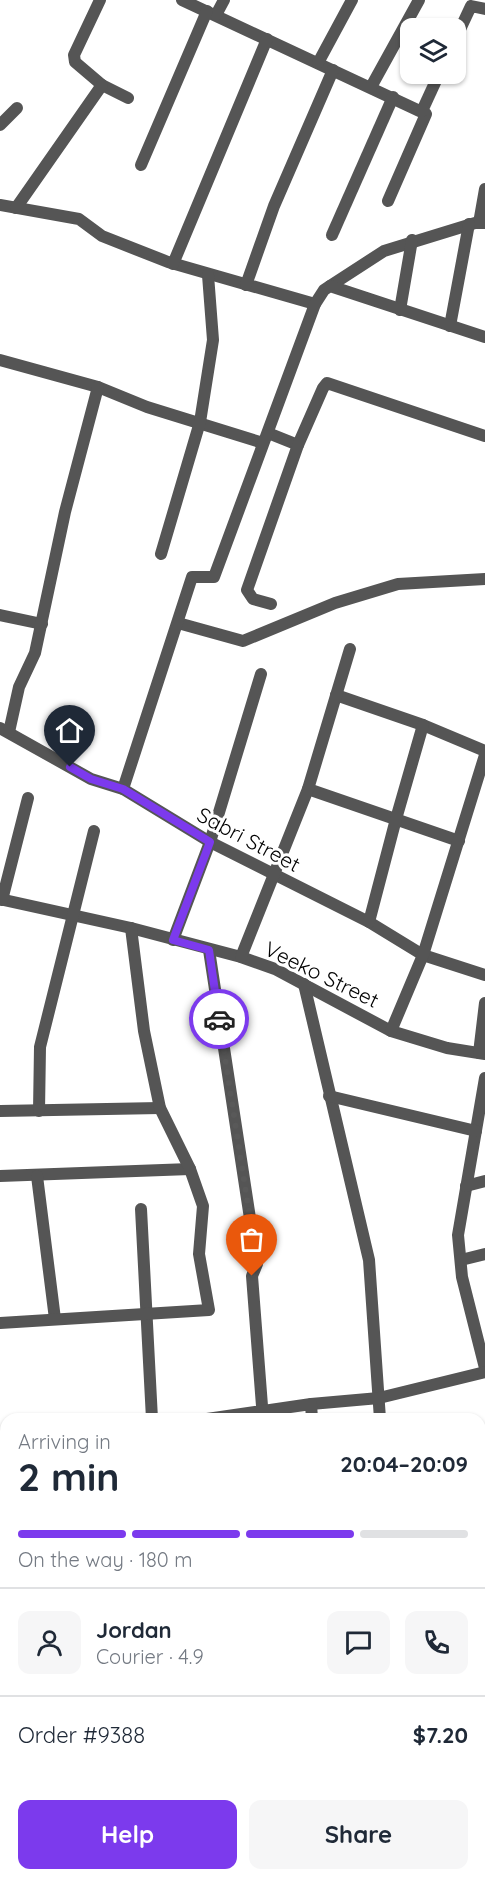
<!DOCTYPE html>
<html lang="en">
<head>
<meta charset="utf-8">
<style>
  body { margin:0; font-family:Quicksand,sans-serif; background:#f6f6f7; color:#1f2937; height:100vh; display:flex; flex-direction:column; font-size:22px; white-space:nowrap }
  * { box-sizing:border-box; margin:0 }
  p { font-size:20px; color:#747a83 }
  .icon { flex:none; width:33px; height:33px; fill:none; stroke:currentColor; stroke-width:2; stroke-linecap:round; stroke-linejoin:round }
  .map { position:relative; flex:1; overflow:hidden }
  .details { position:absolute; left:0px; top:1413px; width:486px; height:468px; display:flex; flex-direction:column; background:#fff; border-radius:18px 18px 0 0; box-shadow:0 2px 4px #0004 }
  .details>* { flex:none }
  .buttons { position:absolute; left:400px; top:18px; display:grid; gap:12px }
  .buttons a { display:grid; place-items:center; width:66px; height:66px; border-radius:12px; background:#fff; box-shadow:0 2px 4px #0004; font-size:30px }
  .pin { position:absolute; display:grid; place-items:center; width:51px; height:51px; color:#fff; margin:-62px -26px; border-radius:50% 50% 50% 0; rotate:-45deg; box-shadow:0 0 6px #0007 }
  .pin .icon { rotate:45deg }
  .courier { position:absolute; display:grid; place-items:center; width:60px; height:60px; margin:-30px; border:4px solid #7c3aed; border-radius:50%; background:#fff; color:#222; box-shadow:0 2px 8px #0007 }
  .summary em { font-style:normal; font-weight:700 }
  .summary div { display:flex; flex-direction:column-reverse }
  .summary { display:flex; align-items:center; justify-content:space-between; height:102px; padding:0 18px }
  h1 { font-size:39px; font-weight:700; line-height:45px }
  .bar { display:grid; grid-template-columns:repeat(4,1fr); gap:9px 6px; align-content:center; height:72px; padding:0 18px }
  .bar i { height:8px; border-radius:4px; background:#e0e1e3 }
  .bar .selected { background:#7c3aed }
  .bar p { grid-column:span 4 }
  .line { display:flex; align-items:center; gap:15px; padding:0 18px; border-top:2px solid #e0e1e3 }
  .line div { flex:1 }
  .round { display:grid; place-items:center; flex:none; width:63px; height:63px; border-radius:12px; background:#f6f6f7 }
  .button { display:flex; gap:12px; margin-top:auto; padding:12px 18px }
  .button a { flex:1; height:69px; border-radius:12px; background:#7c3aed; color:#fff; font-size:24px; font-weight:700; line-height:69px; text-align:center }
  .button a+a { background:#f6f6f7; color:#1f2937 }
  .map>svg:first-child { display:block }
</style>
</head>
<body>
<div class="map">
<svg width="485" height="1881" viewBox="0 0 485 1881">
  <rect width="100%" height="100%" fill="#fff"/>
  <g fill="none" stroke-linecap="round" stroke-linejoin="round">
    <!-- minor -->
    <g stroke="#555" stroke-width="12">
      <path d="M100 0 74 55 75 62 102 85 128 98"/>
      <path d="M182 0 426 114 388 201"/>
      <path d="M216 15 224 0"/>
      <path d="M456 38 471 6 485 9"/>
      <path d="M318 63 352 0"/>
      <path d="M371 87 419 0"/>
      <path d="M422 111 439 74"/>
      <path d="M0 125 17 108"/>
      <path d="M141 165 207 11"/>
      <path d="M0 205 79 219 102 236 168 262 315 304"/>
      <path d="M16 208 102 85"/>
      <path d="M479 223 485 189"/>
      <path d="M332 235 393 97"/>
      <path d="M173 264 267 39"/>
      <path d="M246 285 274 206 333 70"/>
      <path d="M330 286 384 251 475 223H485"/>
      <path d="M400 310 412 240"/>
      <path d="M450 326 469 224"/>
      <path d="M0 360 98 387 147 407 263 443"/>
      <path d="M268 433 298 445"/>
      <path d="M161 554 200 422 213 340 208 275"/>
      <path d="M271 604 253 599 247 590 298 445 323 388 327 383 485 436"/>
      <path d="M0 615 42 624"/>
      <path d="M178 623 243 641 335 603 398 584 485 579"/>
      <path d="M336 695 423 725 485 751"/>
      <path d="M0 728 91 779 123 789 210 842 369 922 423 955 485 975"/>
      <path d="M9 732 19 687 35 653 65 512 98 387"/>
      <path d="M123 789 192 577H214L315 304 324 290 330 286 485 337"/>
      <path d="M308 789 459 841"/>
      <path d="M0 899 131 928 241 957 275 969 391 1031 447 1048 485 1054"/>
      <path d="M2 900 28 798"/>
      <path d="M369 922 396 819 423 725"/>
      <path d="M173 940 210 842 261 674"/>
      <path d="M209 950 257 1264 252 1276 263 1419"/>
      <path d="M241 957 308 789 350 649"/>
      <path d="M304 984 369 1260 380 1419"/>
      <path d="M391 1031 423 955 485 755"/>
      <path d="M479 1053 485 1003"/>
      <path d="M485 1078 458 1235 462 1277 485 1368"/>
      <path d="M329 1096 476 1131"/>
      <path d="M0 1111 160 1108"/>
      <path d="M39 1111 40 1047 94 831"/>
      <path d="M0 1176 190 1169"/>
      <path d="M37 1176 55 1319"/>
      <path d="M466 1186 485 1181"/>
      <path d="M141 1209 152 1419"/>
      <path d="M461 1260 485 1254"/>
      <path d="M0 1323 209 1310 199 1254 203 1206 190 1169 160 1108 144 1031 131 928"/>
      <path d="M311 1404 379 1398 485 1372"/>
      <path d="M207 1419 311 1404 312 1419"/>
      <path d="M480 1443 485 1442"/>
      <path d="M0 1448 6 1447"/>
      <path d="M480 1543 485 1560"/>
      <path d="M0 1567 6 1566"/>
      <path d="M480 1596 485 1594"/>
      <path d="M480 1695 485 1693"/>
      <path d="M0 1849 6 1863"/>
      <path d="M64 1875 65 1881"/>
      <path d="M4 1881 16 1875"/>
    </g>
  </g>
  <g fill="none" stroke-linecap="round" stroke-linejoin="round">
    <!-- done -->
    <path stroke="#595959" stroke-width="6" stroke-dasharray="0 10.8" d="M219 1019 257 1264 252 1276"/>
    <!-- route -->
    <path stroke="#7c3aed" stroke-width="8" d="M70 767 91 779 123 789 210 842 173 940 209 950 219 1019"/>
  </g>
  <g text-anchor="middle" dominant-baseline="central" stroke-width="6" stroke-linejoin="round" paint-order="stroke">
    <!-- street labels -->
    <g font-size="21" fill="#000" stroke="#fff">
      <text transform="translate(249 839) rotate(28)">Sabri Street</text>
      <text transform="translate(322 974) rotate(26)">Veeko Street</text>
    </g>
  </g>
</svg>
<div class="buttons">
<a><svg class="icon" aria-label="layers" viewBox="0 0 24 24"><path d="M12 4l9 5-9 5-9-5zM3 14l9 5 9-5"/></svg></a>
</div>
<div class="pin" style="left:252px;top:1276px;background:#ea580c"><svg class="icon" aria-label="bag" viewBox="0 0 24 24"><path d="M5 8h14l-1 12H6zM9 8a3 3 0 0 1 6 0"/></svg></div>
<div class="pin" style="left:70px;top:767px;background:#1f2937"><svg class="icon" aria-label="home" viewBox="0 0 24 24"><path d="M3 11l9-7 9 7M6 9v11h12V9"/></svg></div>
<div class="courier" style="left:219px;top:1019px"><svg class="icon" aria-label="car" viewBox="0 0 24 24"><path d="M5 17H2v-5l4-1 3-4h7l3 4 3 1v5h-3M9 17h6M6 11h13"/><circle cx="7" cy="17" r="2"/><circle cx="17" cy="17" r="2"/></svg></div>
<section class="details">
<div class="summary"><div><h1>2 min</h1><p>Arriving in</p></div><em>20:04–20:09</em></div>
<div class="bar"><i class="selected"></i><i class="selected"></i><i class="selected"></i><i></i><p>On the way · 180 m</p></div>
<div class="line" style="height:108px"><a class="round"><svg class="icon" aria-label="person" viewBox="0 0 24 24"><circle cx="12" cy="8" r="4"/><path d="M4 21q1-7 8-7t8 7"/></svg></a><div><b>Jordan</b><p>Courier · 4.9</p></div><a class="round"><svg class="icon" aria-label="chat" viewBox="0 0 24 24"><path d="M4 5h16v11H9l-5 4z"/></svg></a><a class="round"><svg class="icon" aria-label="phone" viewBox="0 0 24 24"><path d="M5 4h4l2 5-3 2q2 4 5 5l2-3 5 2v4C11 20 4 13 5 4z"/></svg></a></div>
<div class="line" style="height:78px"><div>Order #9388</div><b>$7.20</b></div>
<div class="button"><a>Help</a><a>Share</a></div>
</section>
</div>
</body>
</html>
